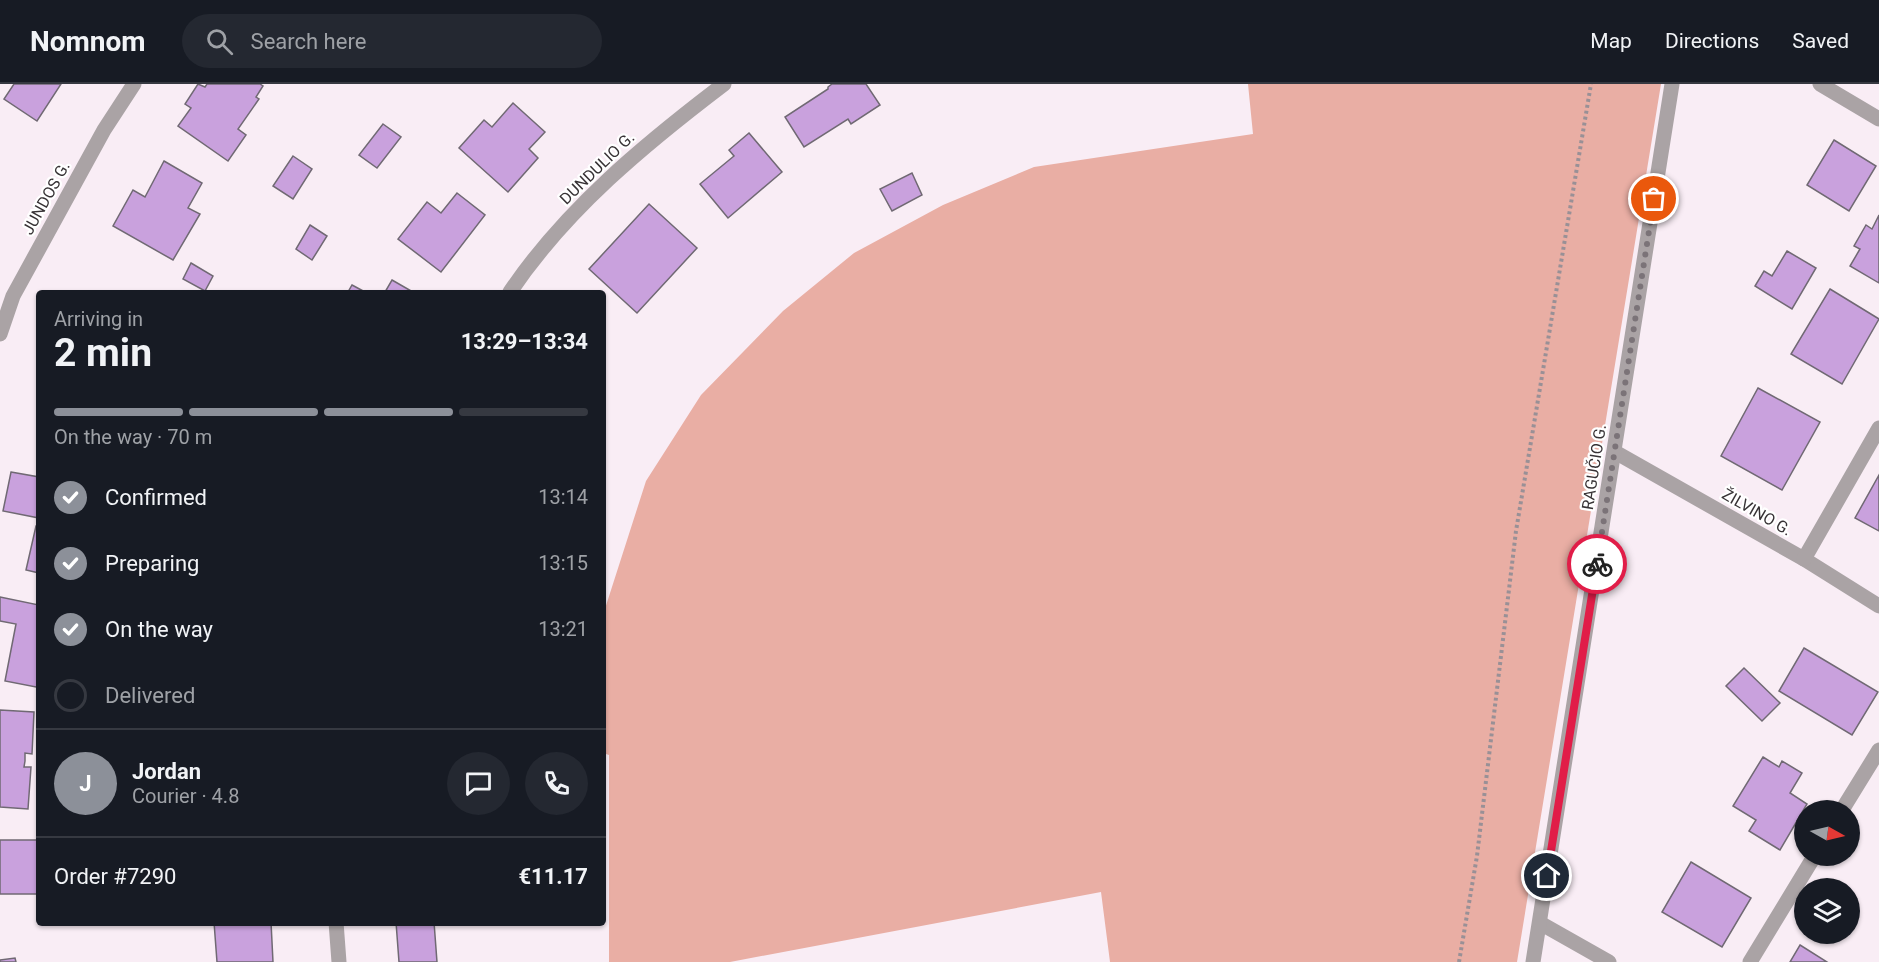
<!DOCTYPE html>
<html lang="en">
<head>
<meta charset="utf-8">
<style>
  body { margin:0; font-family:Roboto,sans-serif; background:#242831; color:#f1f3f6; height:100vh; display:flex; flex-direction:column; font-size:22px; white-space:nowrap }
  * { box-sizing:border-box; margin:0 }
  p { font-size:20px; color:#9ea1a6 }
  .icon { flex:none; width:33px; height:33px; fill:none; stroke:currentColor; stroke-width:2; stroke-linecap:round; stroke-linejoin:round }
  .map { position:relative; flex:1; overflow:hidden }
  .drawer { position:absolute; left:36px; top:206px; width:570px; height:636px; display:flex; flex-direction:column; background:#171b24; border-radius:6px; box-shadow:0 2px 4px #0004 }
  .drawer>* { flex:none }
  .needle { width:39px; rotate:98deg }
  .buttons { position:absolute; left:1794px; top:716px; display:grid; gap:12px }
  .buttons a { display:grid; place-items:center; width:66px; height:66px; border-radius:50%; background:#171b24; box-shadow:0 2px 4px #0004; font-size:30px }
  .pin { position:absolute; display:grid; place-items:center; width:51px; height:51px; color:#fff; margin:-26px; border:3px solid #fff; border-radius:50%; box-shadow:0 2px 6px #0007 }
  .courier { position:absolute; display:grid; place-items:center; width:60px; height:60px; margin:-30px; border:4px solid #e11d48; border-radius:50%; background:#fff; color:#222; box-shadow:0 2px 8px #0007 }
  .overview em { font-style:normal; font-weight:700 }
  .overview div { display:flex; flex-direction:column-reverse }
  .overview { display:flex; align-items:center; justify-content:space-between; height:102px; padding:0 18px }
  h1 { font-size:39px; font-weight:700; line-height:45px }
  .bar { display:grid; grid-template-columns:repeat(4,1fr); gap:9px 6px; align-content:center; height:72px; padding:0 18px }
  .bar i { height:8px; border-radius:4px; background:#363941 }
  .bar .selected { background:#8c9099 }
  .bar p { grid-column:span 4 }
  .line { display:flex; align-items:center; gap:15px; padding:0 18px; border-top:2px solid #363941 }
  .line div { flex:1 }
  .round { display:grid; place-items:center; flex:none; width:63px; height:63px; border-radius:32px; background:#242831 }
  ol { padding:0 18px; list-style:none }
  li { display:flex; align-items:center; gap:18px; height:66px }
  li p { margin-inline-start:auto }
  li .icon { padding:6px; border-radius:50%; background:#8c9099; color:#fff; stroke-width:4 }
  li:last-child { color:#9ea1a6 }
  li i { width:33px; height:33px; border:3px solid #363941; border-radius:50% }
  header { display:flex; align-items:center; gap:36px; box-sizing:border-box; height:84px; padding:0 30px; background:#171b24; border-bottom:2px solid #363941 }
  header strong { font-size:28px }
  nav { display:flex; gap:33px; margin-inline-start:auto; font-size:21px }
  .search { width:420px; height:54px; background:#242831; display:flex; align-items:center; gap:15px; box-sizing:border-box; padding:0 21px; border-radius:33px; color:#9ea1a6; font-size:22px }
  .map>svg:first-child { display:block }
</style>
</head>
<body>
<header>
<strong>Nomnom</strong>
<div class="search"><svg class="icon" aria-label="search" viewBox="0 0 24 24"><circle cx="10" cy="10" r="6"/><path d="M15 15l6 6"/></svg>Search here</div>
<nav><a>Map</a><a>Directions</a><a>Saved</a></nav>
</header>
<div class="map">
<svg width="1879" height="878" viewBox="0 0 1879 878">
  <rect width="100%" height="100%" fill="#f9edf5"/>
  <!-- green -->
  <path fill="#e9aea4" d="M1248 0H1661L1517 878H1110L1101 808 730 878H609V671L603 669V531L646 397 701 311 783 227 854 169 943 121 1034 83 1253 50Z"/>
  <!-- building -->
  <g fill="#c9a1dd" stroke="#706973" stroke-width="1.5">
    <path d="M14 0H61L37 37 4 15Z"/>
    <path d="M198 0 205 3 207 0H260L263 2 256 13 259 15 238 45 246 51 228 77 178 42 191 24 185 20Z"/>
    <path d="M832 0H866L880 21 851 40 848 35 804 63 785 33 828 5V3Z"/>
    <path d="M513 19 545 48 529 65 538 74 508 108 459 64 484 36 492 43Z"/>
    <path d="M383 40 401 53 377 84 359 71Z"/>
    <path d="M749 49 782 88 728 134 700 100 734 72 729 66Z"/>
    <path d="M1834 56 1876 82 1849 127 1807 101Z"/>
    <path d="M293 72 312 85 293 115 273 102Z"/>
    <path d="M164 77 202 99 188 124 200 130 173 176 113 142 133 106 145 113Z"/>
    <path d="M912 89 922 111 892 127 880 105Z"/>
    <path d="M457 109 485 131 441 188 398 155 427 118 441 129Z"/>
    <path d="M649 120 697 164 637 229 589 185Z"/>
    <path d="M1879 131V199L1850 182 1860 165 1854 162 1866 141 1872 145Z"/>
    <path d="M310 141 327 152 312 176 296 165Z"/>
    <path d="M1787 167 1816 184 1792 225 1755 202 1764 187 1772 192Z"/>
    <path d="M191 179 213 192 205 207 183 195Z"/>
    <path d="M392 196 413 208H385Z"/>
    <path d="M352 201 365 208H348Z"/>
    <path d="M1830 205 1879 235 1842 300 1791 270Z"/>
    <path d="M1758 304 1820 338 1782 406 1721 372Z"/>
    <path d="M11 388 39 393V434L3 427Z"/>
    <path d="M1879 391V447L1855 434Z"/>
    <path d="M36 442H39V489L26 486Z"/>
    <path d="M0 513 39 521V600L36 603 5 597 16 540 0 537Z"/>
    <path d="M1804 564 1878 608 1852 651 1779 607Z"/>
    <path d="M1744 584 1780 619 1762 637 1726 602Z"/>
    <path d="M0 626 34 628 32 670 25 669V677L24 683H31L28 725 0 723Z"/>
    <path d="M1763 673 1779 683 1782 677 1802 689 1790 709 1807 720 1780 766 1749 747 1756 736 1733 722Z"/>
    <rect x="0" y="756" width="39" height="54"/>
    <path d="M1691 778 1751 814 1722 863 1662 828Z"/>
    <path d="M214 838H271L273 878H217Z"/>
    <path d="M396 838H434L437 878H399Z"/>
    <path d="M1800 861 1827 878H1790Z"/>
    <path d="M15 874 16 878H0V876Z"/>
  </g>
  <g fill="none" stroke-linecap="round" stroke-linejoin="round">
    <!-- path -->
    <path stroke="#999096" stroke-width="4" stroke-dasharray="3 3" stroke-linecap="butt" d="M1459 878 1477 772 1516 447 1591 0"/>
    <!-- minor -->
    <g stroke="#aaa3a5" stroke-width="15">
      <path d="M1820 0 1879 35"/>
      <path d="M510 208C566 125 645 60 724 0"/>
      <path d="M0 250 13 212 104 46 134 0"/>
      <path d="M1615 368 1804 475 1879 522"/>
      <path d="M1804 475 1879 344"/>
      <path d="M1842 726 1879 666"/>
      <path d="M336 838 339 878"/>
      <path d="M1540 839 1609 878"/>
      <path d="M1533 878 1672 0"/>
      <path d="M1750 878 1815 771"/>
    </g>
  </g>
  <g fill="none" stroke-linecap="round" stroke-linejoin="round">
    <!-- done -->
    <path stroke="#7b7378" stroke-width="6" stroke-dasharray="0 10.8" d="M1597 480 1654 115"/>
    <!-- route -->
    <path stroke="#e11d48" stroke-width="8" d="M1547 792 1597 480"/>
  </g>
  <g text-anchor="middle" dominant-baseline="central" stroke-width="4.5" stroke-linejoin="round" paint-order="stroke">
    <!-- street labels -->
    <g font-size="16" fill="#373235" stroke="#fff">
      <text transform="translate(597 84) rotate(-44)">DUNDULIO G.</text>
      <text transform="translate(46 114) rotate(-61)">JUNDOS G.</text>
      <text transform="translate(1594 383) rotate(-81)">RAGUČIO G.</text>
      <text transform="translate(1757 428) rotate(30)">ŽILVINO G.</text>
    </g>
  </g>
</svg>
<div class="buttons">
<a><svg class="needle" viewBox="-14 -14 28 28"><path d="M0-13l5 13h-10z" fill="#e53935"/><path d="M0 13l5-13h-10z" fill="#9ea1a6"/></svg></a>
<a><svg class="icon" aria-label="layers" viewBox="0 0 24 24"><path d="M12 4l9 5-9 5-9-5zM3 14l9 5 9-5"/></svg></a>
</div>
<div class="pin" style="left:1654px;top:115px;background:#ea580c"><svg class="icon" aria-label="bag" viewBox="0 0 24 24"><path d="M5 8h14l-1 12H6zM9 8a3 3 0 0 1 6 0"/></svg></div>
<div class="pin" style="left:1547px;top:792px;background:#1f2937"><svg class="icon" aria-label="home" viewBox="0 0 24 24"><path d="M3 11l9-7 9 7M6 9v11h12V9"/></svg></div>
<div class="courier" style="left:1597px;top:480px"><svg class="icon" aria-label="bike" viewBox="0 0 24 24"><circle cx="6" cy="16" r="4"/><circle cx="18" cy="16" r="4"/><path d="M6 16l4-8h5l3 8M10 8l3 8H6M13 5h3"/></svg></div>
<section class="drawer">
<div class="overview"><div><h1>2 min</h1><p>Arriving in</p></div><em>13:29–13:34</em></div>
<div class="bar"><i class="selected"></i><i class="selected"></i><i class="selected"></i><i></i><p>On the way · 70 m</p></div>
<ol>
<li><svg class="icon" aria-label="check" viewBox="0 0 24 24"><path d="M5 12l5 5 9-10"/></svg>Confirmed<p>13:14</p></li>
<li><svg class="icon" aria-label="check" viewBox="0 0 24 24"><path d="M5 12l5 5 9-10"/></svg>Preparing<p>13:15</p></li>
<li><svg class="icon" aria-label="check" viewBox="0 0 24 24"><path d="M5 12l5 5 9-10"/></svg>On the way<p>13:21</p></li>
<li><i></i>Delivered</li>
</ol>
<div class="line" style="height:108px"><b class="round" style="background:#8c9099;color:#fff">J</b><div><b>Jordan</b><p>Courier · 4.8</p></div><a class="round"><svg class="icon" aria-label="chat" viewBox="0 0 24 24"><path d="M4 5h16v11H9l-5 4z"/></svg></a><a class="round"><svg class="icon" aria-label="phone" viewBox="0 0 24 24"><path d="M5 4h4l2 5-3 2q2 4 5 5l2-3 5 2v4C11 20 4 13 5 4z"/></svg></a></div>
<div class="line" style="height:78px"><div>Order #7290</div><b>€11.17</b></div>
</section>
</div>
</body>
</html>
